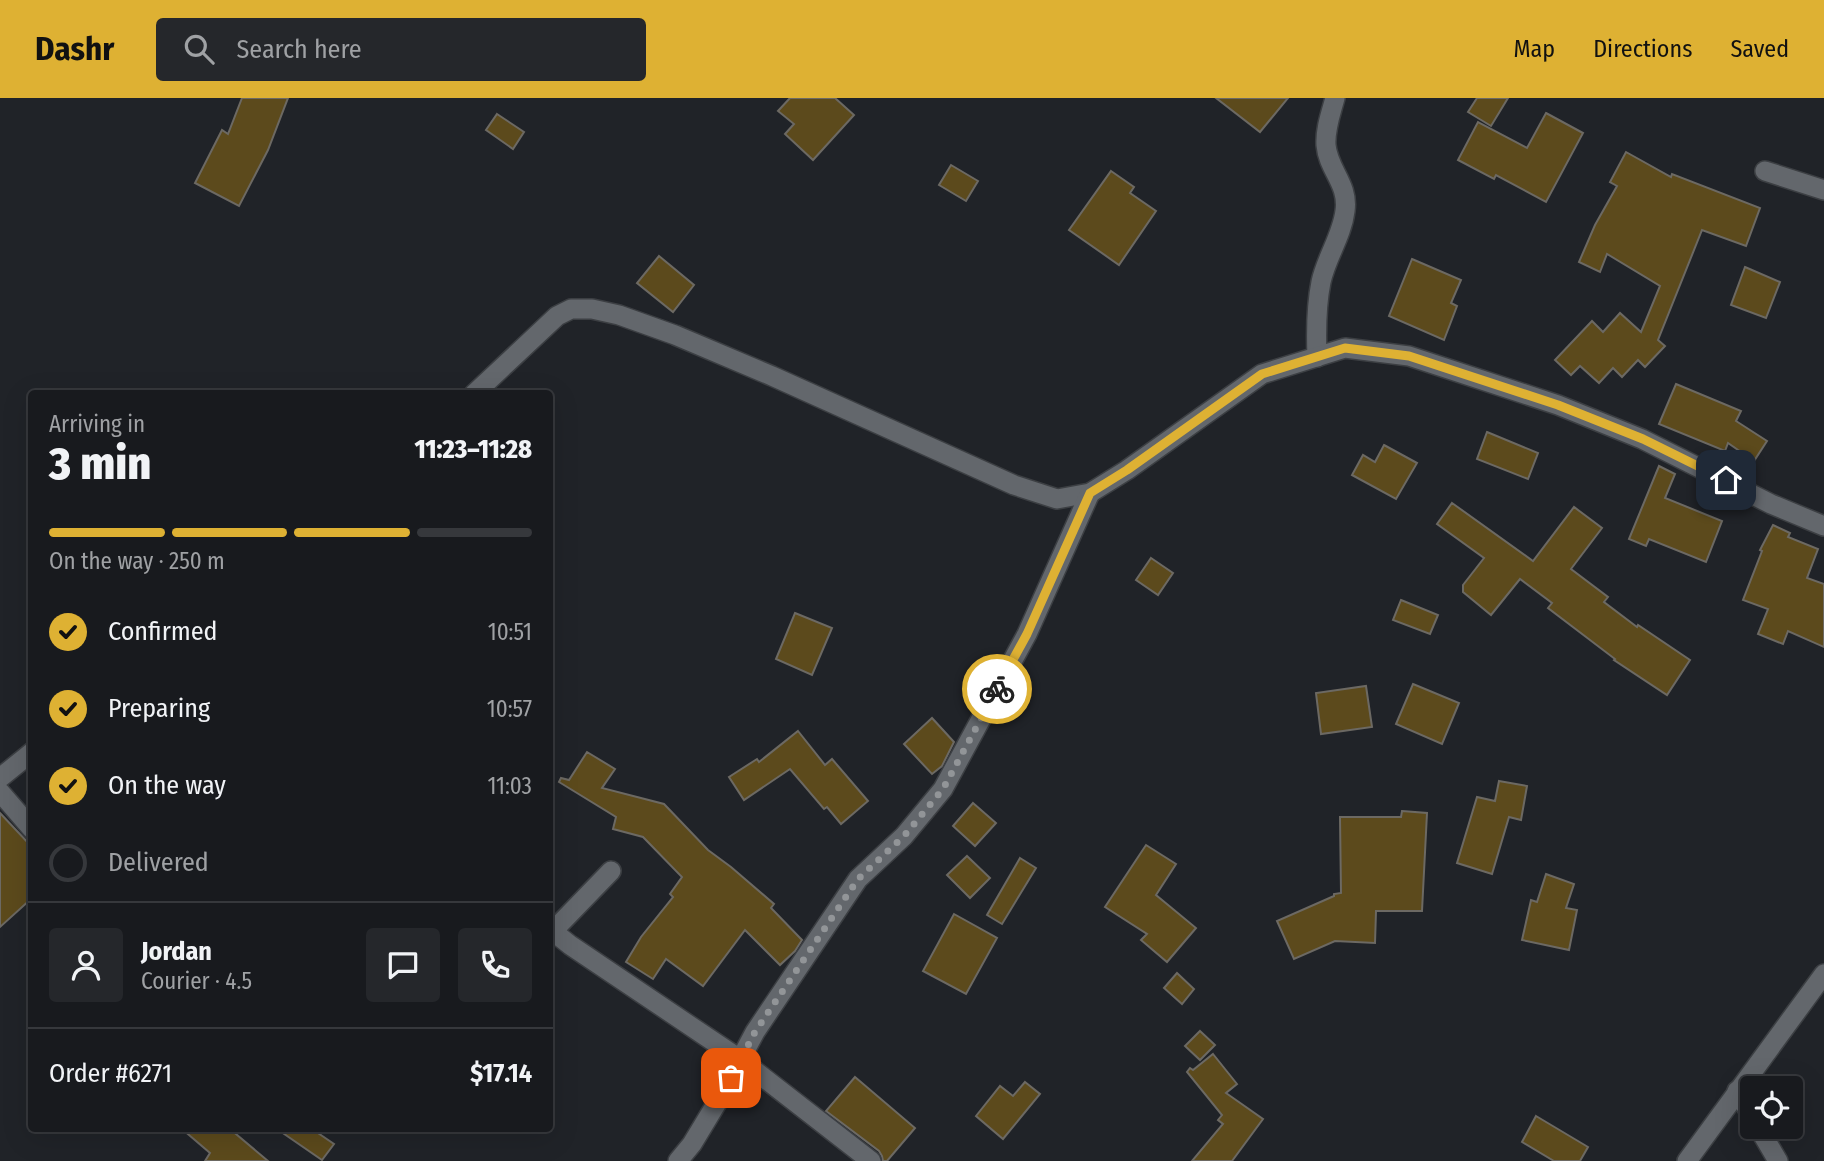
<!DOCTYPE html>
<html lang="en">
<head>
<meta charset="utf-8">
<style>
  body { margin:0; font-family:"Fira Sans Condensed",sans-serif; background:#25272b; color:#f1f3f6; height:100vh; display:flex; flex-direction:column; font-size:26px; white-space:nowrap }
  * { box-sizing:border-box; margin:0 }
  p { font-size:23px; color:#9fa1a4 }
  .icon { flex:none; width:38px; height:38px; fill:none; stroke:currentColor; stroke-width:2; stroke-linecap:round; stroke-linejoin:round }
  .map { position:relative; flex:1; overflow:hidden }
  .side { position:absolute; left:28px; top:292px; width:525px; height:742px; display:flex; flex-direction:column; background:#181a1e; border-radius:7px; box-shadow:0 7px 28px #0002,0 0 0 2px #36383c }
  .side>* { flex:none }
  .controls { position:absolute; left:1740px; top:978px; display:grid; gap:14px }
  .controls a { display:grid; place-items:center; width:63px; height:63px; border-radius:7px; background:#181a1e; box-shadow:0 7px 28px #0002,0 0 0 2px #36383c; font-size:35px }
  .pin { position:absolute; display:grid; place-items:center; width:60px; height:60px; color:#fff; margin:-30px; border-radius:14px; box-shadow:0 4px 10px #0006 }
  .courier { position:absolute; display:grid; place-items:center; width:70px; height:70px; margin:-35px; border:5px solid #deb133; border-radius:50%; background:#fff; color:#222; box-shadow:0 2px 9px #0007 }
  .head em { font-style:normal; font-weight:800 }
  .head div { display:flex; flex-direction:column-reverse }
  .head { display:flex; align-items:center; justify-content:space-between; height:119px; padding:0 21px }
  h1 { font-size:46px; font-weight:800; line-height:52px }
  .bar { display:grid; grid-template-columns:repeat(4,1fr); gap:10px 7px; align-content:center; height:84px; padding:0 21px }
  .bar i { height:9px; border-radius:5px; background:#36383c }
  .bar .on { background:#deb133 }
  .bar p { grid-column:span 4 }
  .line { display:flex; align-items:center; gap:18px; padding:0 21px; border-top:2px solid #36383c }
  .line div { flex:1 }
  .round { display:grid; place-items:center; flex:none; width:74px; height:74px; border-radius:7px; background:#25272b }
  ol { padding:0 21px; list-style:none }
  li { display:flex; align-items:center; gap:21px; height:77px }
  li p { margin-inline-start:auto }
  li .icon { padding:7px; border-radius:50%; background:#deb133; color:#111; stroke-width:4 }
  li:last-child { color:#9fa1a4 }
  li i { width:38px; height:38px; border:4px solid #36383c; border-radius:50% }
  header { display:flex; align-items:center; gap:42px; box-sizing:border-box; height:98px; padding:0 35px; background:#deb133; color:#111 }
  header strong { font-size:33px }
  nav { display:flex; gap:38px; margin-inline-start:auto; font-size:24px }
  .search { width:490px; height:63px; background:#25272b; display:flex; align-items:center; gap:18px; box-sizing:border-box; padding:0 24px; border-radius:7px; color:#9fa1a4; font-size:26px }
  .map>svg:first-child { display:block }
</style>
</head>
<body>
<header>
<strong>Dashr</strong>
<div class="search"><svg class="icon" aria-label="search" viewBox="0 0 24 24"><circle cx="10" cy="10" r="6"/><path d="M15 15l6 6"/></svg>Search here</div>
<nav><a>Map</a><a>Directions</a><a>Saved</a></nav>
</header>
<div class="map">
<svg width="1824" height="1063" viewBox="0 0 1824 1063">
  <rect width="100%" height="100%" fill="#202328"/>
  <!-- building -->
  <g fill="#5c4a1c" stroke="#6c6963" stroke-width="2">
    <path d="M242 0H288L268 52 239 108 195 85 222 32 228 36Z"/>
    <path d="M790 0H835L854 17 813 62 785 36 794 26 778 13Z"/>
    <path d="M1216 0H1288L1260 34Z"/>
    <path d="M1477 0H1508L1491 28 1468 14Z"/>
    <path d="M1546 15 1583 35 1546 104 1496 77 1494 81 1458 62 1478 24 1527 50Z"/>
    <path d="M497 16 524 34 513 51 486 32Z"/>
    <path d="M1626 54 1671 79 1672 76 1760 110 1746 148 1702 132 1658 242 1665 248 1645 269 1638 262 1622 279 1613 270 1599 285 1580 268 1571 277 1555 262 1592 223 1603 234 1620 215 1641 234 1660 188 1607 156 1600 174 1579 164 1595 127 1617 88 1610 84Z"/>
    <path d="M951 67 978 83 966 103 939 87Z"/>
    <path d="M1111 73 1134 89 1130 95 1156 113 1119 167 1069 132Z"/>
    <path d="M659 158 694 187 673 214 637 185Z"/>
    <path d="M1412 161 1461 182 1451 205 1457 208 1444 242 1389 218Z"/>
    <path d="M1745 169 1780 184 1766 220 1731 207Z"/>
    <path d="M1676 286 1741 313 1736 323 1767 343 1754 363 1728 345 1725 353 1659 326Z"/>
    <path d="M1487 334 1538 355 1528 381 1477 361Z"/>
    <path d="M1384 347 1417 365 1396 401 1352 377 1363 357 1375 364Z"/>
    <path d="M1659 368 1675 376 1665 400 1722 423 1706 464 1649 441 1646 448 1629 441Z"/>
    <path d="M1452 405 1533 463 1574 409 1602 430 1571 471 1608 499 1604 504 1637 529 1638 527 1690 562 1667 597 1614 562 1615 561 1548 510 1552 505 1520 481 1491 517 1463 494V487L1484 460 1437 426Z"/>
    <path d="M1773 427 1790 435 1788 439 1818 451 1807 480 1824 486V549L1788 533 1783 546 1758 536 1768 511 1743 502 1762 453 1760 452Z"/>
    <path d="M1151 460 1173 475 1158 497 1136 482Z"/>
    <path d="M1401 502 1438 517 1430 536 1393 522Z"/>
    <path d="M795 515 832 530 812 577 776 561Z"/>
    <path d="M1413 586 1459 605 1442 646 1396 626Z"/>
    <path d="M1366 588 1372 629 1321 636 1316 595Z"/>
    <path d="M932 620 954 644 942 668 932 676 904 646Z"/>
    <path d="M798 633 825 667 832 661 868 703 841 726 827 709 824 711 790 671 744 702 729 679 757 661 759 664Z"/>
    <path d="M587 654 615 671 602 690 664 706 708 752 731 769 774 806 771 810 802 842 795 853 780 867 745 832 703 888 666 861 653 881 626 864 641 839 673 799 670 796 682 779 643 739 613 731 616 719 559 684 561 680 569 682Z"/>
    <path d="M1499 683 1527 688 1521 722 1509 719 1492 776 1457 765 1477 699 1495 703Z"/>
    <path d="M973 705 996 725 975 748 953 728Z"/>
    <path d="M1402 713 1427 715 1422 813H1376L1375 845 1335 843 1294 861 1277 823 1334 798V796L1341 795 1340 719H1401Z"/>
    <path d="M0 715 32 749V800L0 829Z"/>
    <path d="M1146 747 1176 766 1156 797 1196 830 1167 864 1141 842 1147 836 1105 809Z"/>
    <path d="M967 758 990 780 970 800 947 777Z"/>
    <path d="M1020 760 1036 770 1002 826 987 817Z"/>
    <path d="M1546 776 1574 786 1566 810 1577 812 1569 852 1522 842 1531 802 1537 804Z"/>
    <path d="M954 816 997 840 966 896 923 873Z"/>
    <path d="M1177 875 1194 891 1182 906 1164 890Z"/>
    <path d="M1200 933 1215 947 1200 962 1185 948Z"/>
    <path d="M1213 956 1237 986 1226 995 1263 1021 1232 1063H1192L1223 1026 1218 1022 1222 1017 1187 974 1190 970 1193 972Z"/>
    <path d="M855 979 915 1030 887 1063H883L882 1058 879 1053 826 1013Z"/>
    <path d="M1025 984 1040 996 1003 1041 976 1018 1000 988 1013 998Z"/>
    <path d="M1536 1018 1588 1049 1580 1063H1554L1522 1044Z"/>
    <path d="M182 1031H230L268 1063H205L210 1055Z"/>
    <path d="M277 1031H312L334 1046 322 1062Z"/>
  </g>
  <g fill="none" stroke-linecap="round" stroke-linejoin="round">
    <!-- minor casing -->
    <g stroke="#3c3f43" stroke-width="22">
      <g id="minor">
        <path d="M1765 73 1824 92"/>
        <path d="M1317 259C1316 234 1316 209 1321 184 1326 160 1342 138 1345 113 1349 86 1328 72 1326 47 1325 31 1331 15 1335 0"/>
        <path d="M474 296 557 218 571 211H592L619 217 675 237 772 278 1014 387 1057 401 1090 395 1127 372 1262 276 1345 250 1409 258 1558 307 1642 341 1771 406 1824 428"/>
        <path d="M0 680 32 654"/>
        <path d="M0 694 32 731"/>
        <path d="M550 831 570 847 741 962 871 1063"/>
        <path d="M552 834 611 773"/>
        <path d="M1737 993 1752 1018"/>
        <path d="M1758 1029 1778 1063"/>
        <path d="M678 1063 692 1046 721 998 755 934 858 781 904 738 943 691 1027 536 1090 395"/>
      </g>
    </g>
    <!-- secondary casing -->
    <g stroke="#3c3f43" stroke-width="22">
      <path id="secondary" d="M1687 1063 1824 876"/>
    </g>
    <!-- minor -->
    <use href="#minor" stroke="#63676c" stroke-width="19"/>
    <!-- secondary -->
    <use href="#secondary" stroke="#63676c" stroke-width="19"/>
  </g>
  <g fill="none" stroke-linecap="round" stroke-linejoin="round">
    <!-- done -->
    <path stroke="#929598" stroke-width="7" stroke-dasharray="0 12.6" d="M731 980 755 934 858 781 904 738 943 691 997 591"/>
    <!-- route -->
    <path stroke="#deb133" stroke-width="9" d="M997 591 1027 536 1090 395 1127 372 1262 276 1345 250 1409 258 1558 307 1643 341 1726 382"/>
  </g>
</svg>
<div class="controls">
<a><svg class="icon" aria-label="locate" viewBox="0 0 24 24"><circle cx="12" cy="12" r="6"/><path d="M12 2v4M12 18v4M2 12h4M18 12h4"/></svg></a>
</div>
<div class="pin" style="left:731px;top:980px;background:#ea580c"><svg class="icon" aria-label="bag" viewBox="0 0 24 24"><path d="M5 8h14l-1 12H6zM9 8a3 3 0 0 1 6 0"/></svg></div>
<div class="pin" style="left:1726px;top:382px;background:#1f2937"><svg class="icon" aria-label="home" viewBox="0 0 24 24"><path d="M3 11l9-7 9 7M6 9v11h12V9"/></svg></div>
<div class="courier" style="left:997px;top:591px"><svg class="icon" aria-label="bike" viewBox="0 0 24 24"><circle cx="6" cy="16" r="4"/><circle cx="18" cy="16" r="4"/><path d="M6 16l4-8h5l3 8M10 8l3 8H6M13 5h3"/></svg></div>
<section class="side">
<div class="head"><div><h1>3 min</h1><p>Arriving in</p></div><em>11:23–11:28</em></div>
<div class="bar"><i class="on"></i><i class="on"></i><i class="on"></i><i></i><p>On the way · 250 m</p></div>
<ol>
<li><svg class="icon" aria-label="check" viewBox="0 0 24 24"><path d="M5 12l5 5 9-10"/></svg>Confirmed<p>10:51</p></li>
<li><svg class="icon" aria-label="check" viewBox="0 0 24 24"><path d="M5 12l5 5 9-10"/></svg>Preparing<p>10:57</p></li>
<li><svg class="icon" aria-label="check" viewBox="0 0 24 24"><path d="M5 12l5 5 9-10"/></svg>On the way<p>11:03</p></li>
<li><i></i>Delivered</li>
</ol>
<div class="line" style="height:126px"><a class="round"><svg class="icon" aria-label="person" viewBox="0 0 24 24"><circle cx="12" cy="8" r="4"/><path d="M4 21q1-7 8-7t8 7"/></svg></a><div><b>Jordan</b><p>Courier · 4.5</p></div><a class="round"><svg class="icon" aria-label="chat" viewBox="0 0 24 24"><path d="M4 5h16v11H9l-5 4z"/></svg></a><a class="round"><svg class="icon" aria-label="phone" viewBox="0 0 24 24"><path d="M5 4h4l2 5-3 2q2 4 5 5l2-3 5 2v4C11 20 4 13 5 4z"/></svg></a></div>
<div class="line" style="height:91px"><div>Order #6271</div><b>$17.14</b></div>
</section>
</div>
</body>
</html>
